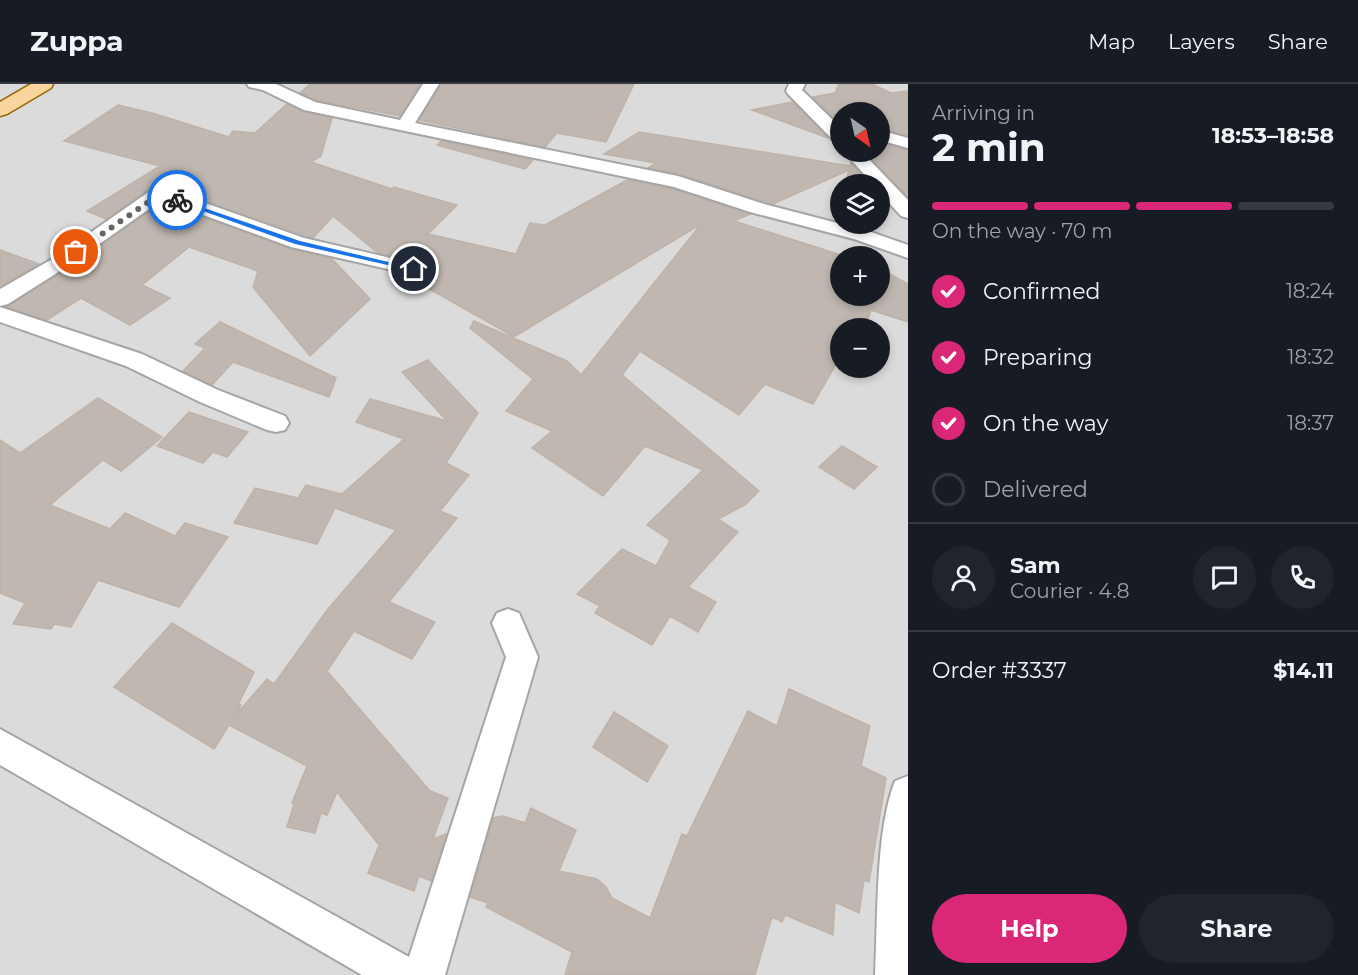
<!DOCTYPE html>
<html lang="en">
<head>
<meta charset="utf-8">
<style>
  body { margin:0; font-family:Montserrat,sans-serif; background:#20242c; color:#f1f3f6; height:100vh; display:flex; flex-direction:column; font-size:22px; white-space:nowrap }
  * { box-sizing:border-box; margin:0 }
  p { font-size:20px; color:#9ea1a6 }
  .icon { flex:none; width:33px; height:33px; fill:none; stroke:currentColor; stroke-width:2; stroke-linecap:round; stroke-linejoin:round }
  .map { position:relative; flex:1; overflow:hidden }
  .sheet { display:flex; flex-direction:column; background:#171b24; width:450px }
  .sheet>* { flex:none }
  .needle { width:39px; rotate:146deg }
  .fabs { position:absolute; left:830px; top:18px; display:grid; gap:12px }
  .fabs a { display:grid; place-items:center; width:60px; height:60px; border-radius:50%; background:#171b24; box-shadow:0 3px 9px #0003; font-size:30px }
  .pin { position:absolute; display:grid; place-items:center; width:51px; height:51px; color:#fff; margin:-26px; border:3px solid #fff; border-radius:50%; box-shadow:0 2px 6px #0007 }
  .courier { position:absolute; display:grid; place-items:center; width:60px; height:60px; margin:-30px; border:4px solid #1a73e8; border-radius:50%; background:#fff; color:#222; box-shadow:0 2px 8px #0007 }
  .head em { font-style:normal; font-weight:700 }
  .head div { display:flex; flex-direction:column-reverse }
  .head { display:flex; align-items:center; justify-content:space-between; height:102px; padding:0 24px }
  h1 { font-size:39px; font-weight:700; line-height:45px }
  .bar { display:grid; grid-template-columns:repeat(4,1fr); gap:9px 6px; align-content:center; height:72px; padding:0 24px }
  .bar i { height:8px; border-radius:4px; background:#363941 }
  .bar .selected { background:#db2777 }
  .bar p { grid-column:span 4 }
  .line { display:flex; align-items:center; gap:15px; padding:0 24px; border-top:2px solid #363941 }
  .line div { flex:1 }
  .round { display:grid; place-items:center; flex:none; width:63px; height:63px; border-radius:32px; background:#20242c }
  ol { padding:0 24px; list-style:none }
  li { display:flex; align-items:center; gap:18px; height:66px }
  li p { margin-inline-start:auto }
  li .icon { padding:6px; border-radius:50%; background:#db2777; color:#fff; stroke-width:4 }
  li:last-child { color:#9ea1a6 }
  li i { width:33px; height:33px; border:3px solid #363941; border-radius:50% }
  .primary-button { display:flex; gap:12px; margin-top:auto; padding:12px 24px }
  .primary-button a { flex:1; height:69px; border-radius:36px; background:#db2777; color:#fff; font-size:24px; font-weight:700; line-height:69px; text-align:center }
  .primary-button a+a { background:#20242c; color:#f1f3f6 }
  header { display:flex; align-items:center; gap:36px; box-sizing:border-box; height:84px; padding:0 30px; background:#171b24; border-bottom:2px solid #363941 }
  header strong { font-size:28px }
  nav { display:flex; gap:33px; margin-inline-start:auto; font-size:21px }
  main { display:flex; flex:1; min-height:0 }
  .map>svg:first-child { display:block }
</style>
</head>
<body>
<header>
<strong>Zuppa</strong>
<nav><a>Map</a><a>Layers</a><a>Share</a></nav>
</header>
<main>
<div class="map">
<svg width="908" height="891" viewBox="0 0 908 891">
  <rect width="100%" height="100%" fill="#efebe4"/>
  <!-- residential -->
  <path fill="#dcdbdb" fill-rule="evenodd" d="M0 0H908V891H0ZM840 28H879V68H840ZM840 100H879V140H840ZM840 172H879V212H840ZM840 244H879V284H840Z"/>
  <!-- building -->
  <g fill="#bfb7b0" stroke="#c0b2a6" stroke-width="1.5">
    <path d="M310 0H420L400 32 316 16 300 9Z"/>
    <path d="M441 0H634L606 58 557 49 545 63 419 36Z"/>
    <path d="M839 0H872L891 9 908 7V52L879 44V28H840V40L813 13 835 9Z"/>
    <path d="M792 18 828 54 752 26Z"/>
    <path d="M287 20 304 28 332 34 321 72 311 78 392 105 394 103 457 121 428 150 516 170 530 139 545 141 627 96 673 105 750 130 734 137 844 172H840V212H879V184L908 200V238L871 226 865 244H840V273L813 320 765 300 739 331 640 267 622 291 759 407 745 421 718 435 738 448 688 503 716 518 698 548 670 532 652 561 595 529 600 522 577 510 622 465 656 482 670 456 647 441 703 386 645 362 603 412 532 364 552 347 506 327 533 295 470 244 474 237 567 277 581 291 701 140 514 253 405 191 415 193 423 191 427 185 423 179 378 169 333 132 313 154 159 101 152 103 106 135 87 127 160 82 64 57 118 21 152 29 229 53 233 47 255 49Z"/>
    <path d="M639 48 850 82 851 79 866 95 845 100 849 86 773 120 678 90 648 84 656 79 604 70Z"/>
    <path d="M441 57 533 76 525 85 437 61Z"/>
    <path d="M879 58 908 66V113L865 68H879Z"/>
    <path d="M162 119 290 165 332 175 370 215 310 272 253 203 258 187 189 163 142 201 170 214 130 241 81 214 47 236 6 223 69 184Z"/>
    <path d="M0 166 39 180 0 202Z"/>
    <path d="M220 238 336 294 329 313 233 278 212 301 183 287 205 264 195 260Z"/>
    <path d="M428 276 478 329 446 379 469 391 440 427 457 434 389 518 435 538 412 575 354 547 327 587 430 707 448 714 433 755 446 750 431 797 419 792 414 807 368 789 379 761 337 708 327 731 321 729 315 749 287 743 294 720 292 719 307 682 229 641 214 665 114 603 172 539 254 588 239 619 241 621 233 634 267 595 274 600 328 525 396 446 335 424 317 460 234 439 255 404 298 414 306 401 342 410 404 355 356 338 370 315 447 337 402 288Z"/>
    <path d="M98 314 162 353 121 387 103 376 50 421 110 445 125 429 175 452 185 439 228 453 179 523 98 496 71 543 54 540 51 545 13 540 25 519 0 509V356L20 369Z"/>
    <path d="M189 328 248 348 227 373 213 368 203 379 157 362Z"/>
    <path d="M842 362 877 383 854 405 819 383Z"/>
    <path d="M789 605 870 642 861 682 886 694 869 798 864 796 859 829 835 818 833 851 785 831 782 838 772 833 755 891H565L572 868 486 823 488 819 470 813 493 734 503 732 525 739 531 724 576 746 559 787 597 795 606 803 612 814 650 834 682 750 687 752 748 627 777 642Z"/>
    <path d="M614 628 668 662 647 698 593 663Z"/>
  </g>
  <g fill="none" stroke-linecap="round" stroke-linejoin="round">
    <!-- minor casing -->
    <g stroke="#a5a5a5" stroke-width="4">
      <g id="minor">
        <path d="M247 0H276L315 18 400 36 423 0H439L415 39 678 92 764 120 868 147 908 161V174L854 155 750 128 674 103 304 26 263 6 249 3Z"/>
        <path d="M789 0H805L802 6 840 43V58L834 57 788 10 786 7Z"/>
        <path d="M879 46 908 54V64L879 56Z"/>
        <path d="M844 68H862L908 116V134L901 132 879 108V100H873Z"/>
        <path d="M160 103 304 154 421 181 425 185 421 189 414 191 291 163 162 116 68 182 8 220 0 222V205L54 174 153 105Z"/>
        <path d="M0 223 142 270 218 306 285 332 289 339 285 346 276 348 267 346 200 318 126 282 0 238Z"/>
        <path d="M508 525 519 529 538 573 445 891H362L0 681V645L409 873 506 573 492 539 497 529Z"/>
        <path d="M908 692V891H875C878 836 875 747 895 697Z"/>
      </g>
    </g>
    <!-- primary casing -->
    <g stroke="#956702" stroke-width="3">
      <path id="primary" d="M31 0H53L51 4 7 30 0 32V18Z"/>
    </g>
    <!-- minor -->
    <use href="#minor" fill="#fff" fill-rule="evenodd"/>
    <!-- primary -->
    <use href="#primary" fill="#fad49d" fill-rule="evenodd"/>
  </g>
  <!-- route -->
  <path fill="#1a73e8" d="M175 114 300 157 418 185 414 187 295 160 175 117Z"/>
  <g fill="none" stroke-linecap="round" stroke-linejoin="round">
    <!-- done -->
    <path stroke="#676663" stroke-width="6" stroke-dasharray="0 10.8" d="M76 168 160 110 177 116"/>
  </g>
</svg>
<div class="fabs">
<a><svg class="needle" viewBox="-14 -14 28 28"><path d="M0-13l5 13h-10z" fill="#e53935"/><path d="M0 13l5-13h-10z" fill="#9ea1a6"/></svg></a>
<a><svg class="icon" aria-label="layers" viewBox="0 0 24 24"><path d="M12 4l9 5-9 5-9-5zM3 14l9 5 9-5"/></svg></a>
<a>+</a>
<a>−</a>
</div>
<div class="pin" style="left:76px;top:168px;background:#ea580c"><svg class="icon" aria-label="bag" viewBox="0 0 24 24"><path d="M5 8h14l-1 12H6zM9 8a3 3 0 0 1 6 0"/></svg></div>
<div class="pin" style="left:414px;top:185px;background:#1f2937"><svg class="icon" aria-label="home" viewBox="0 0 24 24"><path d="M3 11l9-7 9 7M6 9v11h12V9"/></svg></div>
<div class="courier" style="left:177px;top:116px"><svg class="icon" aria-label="bike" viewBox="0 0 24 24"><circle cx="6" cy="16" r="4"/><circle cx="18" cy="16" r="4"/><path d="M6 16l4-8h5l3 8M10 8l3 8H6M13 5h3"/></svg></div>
</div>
<section class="sheet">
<div class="head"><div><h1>2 min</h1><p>Arriving in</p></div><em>18:53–18:58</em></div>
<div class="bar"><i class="selected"></i><i class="selected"></i><i class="selected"></i><i></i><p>On the way · 70 m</p></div>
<ol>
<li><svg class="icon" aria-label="check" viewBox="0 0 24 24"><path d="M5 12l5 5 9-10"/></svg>Confirmed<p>18:24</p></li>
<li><svg class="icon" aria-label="check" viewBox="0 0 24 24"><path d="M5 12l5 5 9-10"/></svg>Preparing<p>18:32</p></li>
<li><svg class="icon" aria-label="check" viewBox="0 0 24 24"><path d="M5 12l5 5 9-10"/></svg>On the way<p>18:37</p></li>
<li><i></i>Delivered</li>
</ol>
<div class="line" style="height:108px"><a class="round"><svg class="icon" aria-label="person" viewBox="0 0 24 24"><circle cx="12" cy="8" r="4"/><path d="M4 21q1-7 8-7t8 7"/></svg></a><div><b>Sam</b><p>Courier · 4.8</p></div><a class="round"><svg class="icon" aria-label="chat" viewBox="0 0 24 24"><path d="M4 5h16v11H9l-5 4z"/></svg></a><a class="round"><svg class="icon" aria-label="phone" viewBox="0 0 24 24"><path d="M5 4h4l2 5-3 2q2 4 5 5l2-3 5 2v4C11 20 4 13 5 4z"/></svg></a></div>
<div class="line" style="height:78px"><div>Order #3337</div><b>$14.11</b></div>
<div class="primary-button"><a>Help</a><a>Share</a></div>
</section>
</main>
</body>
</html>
